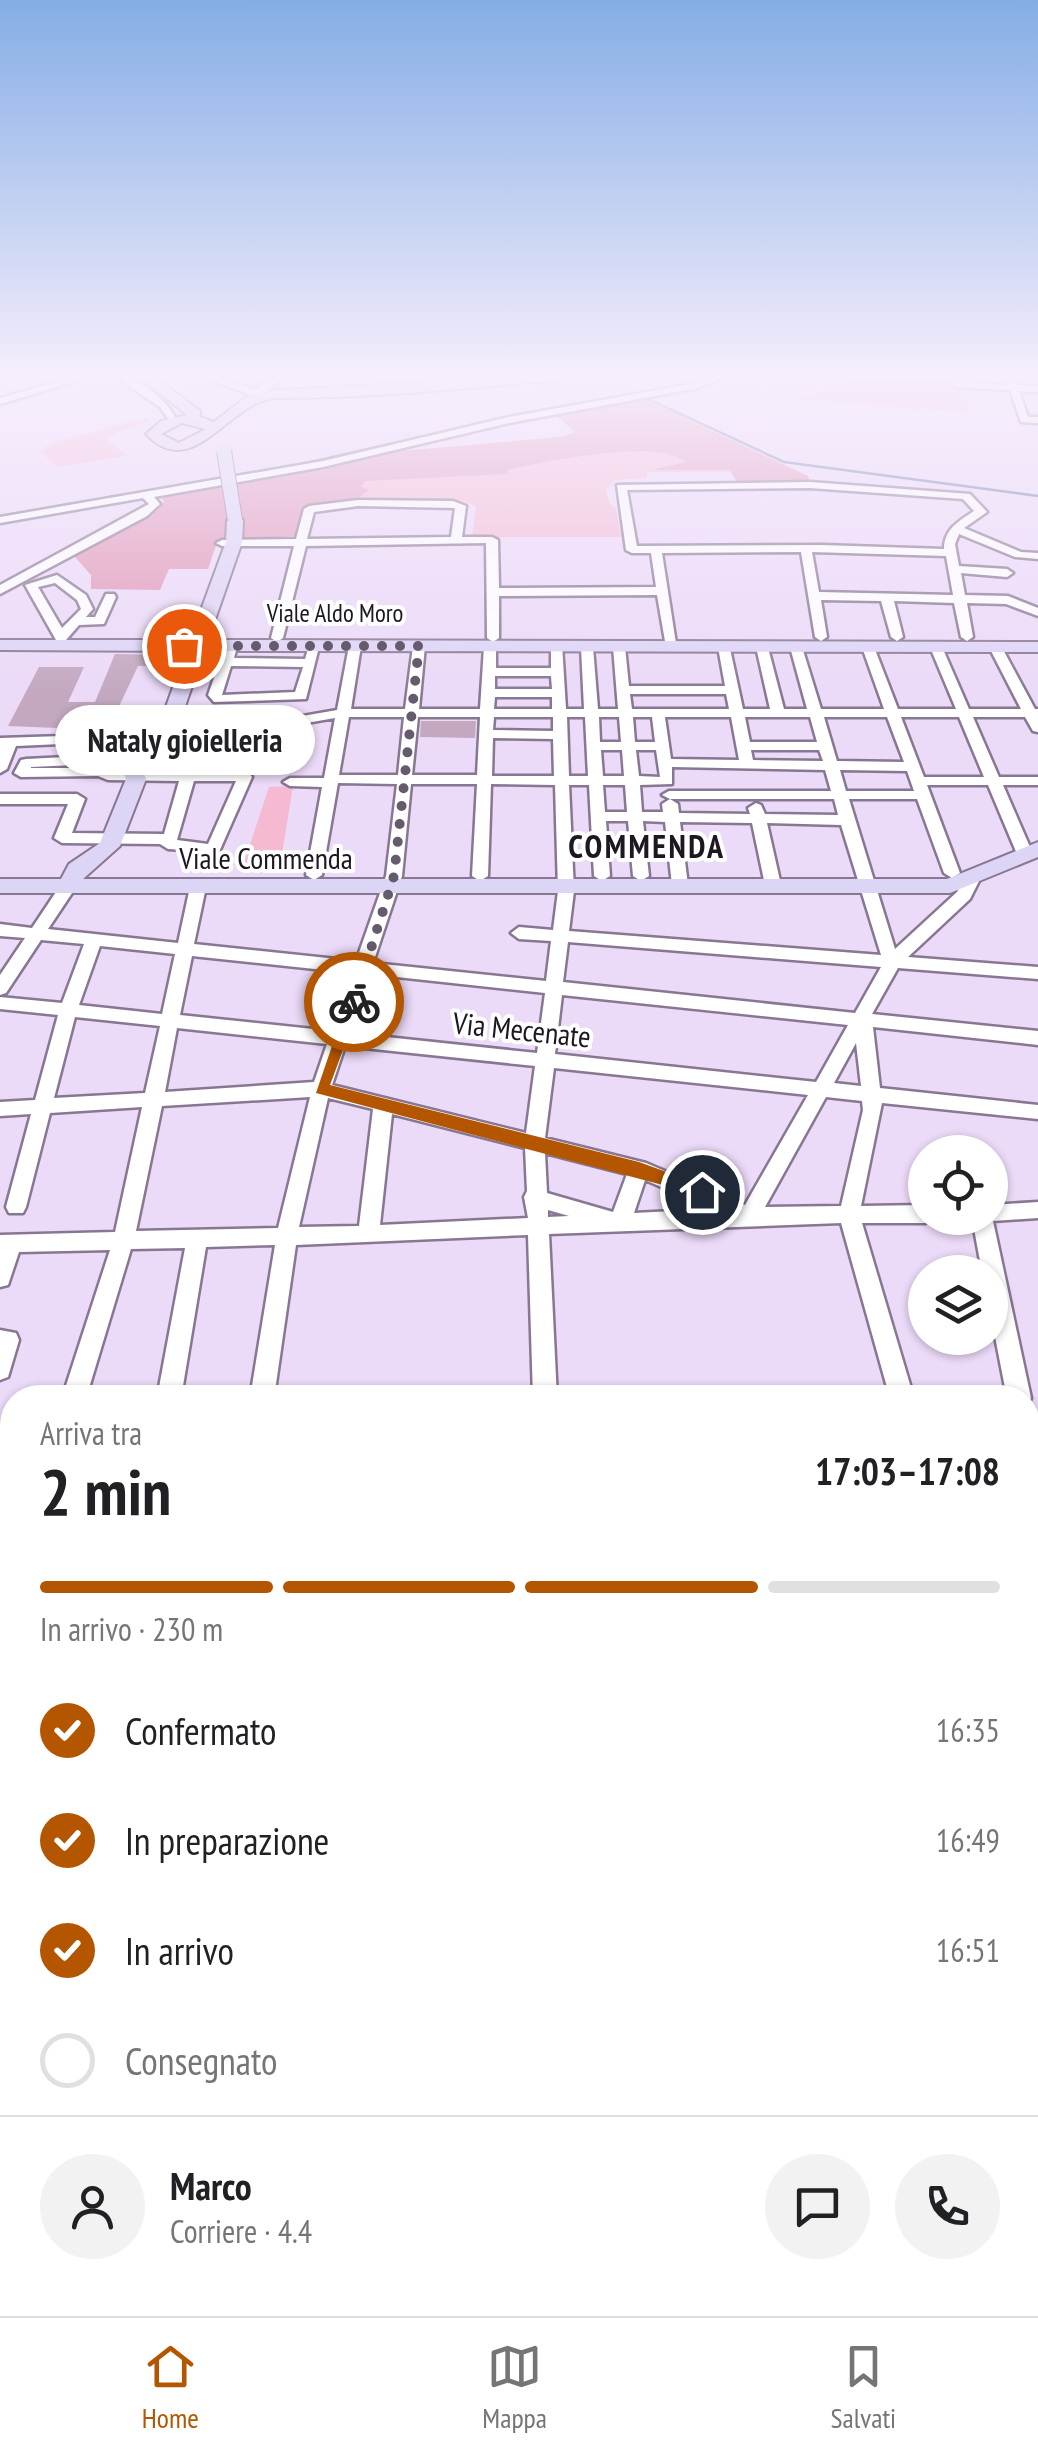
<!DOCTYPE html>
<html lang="it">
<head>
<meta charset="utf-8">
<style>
  body { margin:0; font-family:"PT Sans Narrow",sans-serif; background:#f2f2f2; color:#202124; height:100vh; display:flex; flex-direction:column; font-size:38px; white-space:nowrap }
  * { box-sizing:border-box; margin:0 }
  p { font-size:32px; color:#757577 }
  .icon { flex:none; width:55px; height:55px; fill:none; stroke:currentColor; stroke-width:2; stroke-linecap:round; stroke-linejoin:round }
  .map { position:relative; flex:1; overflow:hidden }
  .drawer { position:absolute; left:0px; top:1385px; width:1040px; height:932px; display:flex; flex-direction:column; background:#fff; border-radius:40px 40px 0 0; box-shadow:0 2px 8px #0004 }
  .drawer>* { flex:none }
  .fabs { position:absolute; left:908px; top:1135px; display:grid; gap:20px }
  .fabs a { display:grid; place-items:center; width:100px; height:100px; border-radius:50%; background:#fff; box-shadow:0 2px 8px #0004; font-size:50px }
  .pin { position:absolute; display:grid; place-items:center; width:85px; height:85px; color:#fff; margin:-42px; border:5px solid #fff; border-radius:50%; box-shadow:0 2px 10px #0007 }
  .courier { position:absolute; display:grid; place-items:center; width:100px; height:100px; margin:-50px; border:8px solid #b45600; border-radius:50%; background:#fff; color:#222; box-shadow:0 2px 12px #0007 }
  .bubble { position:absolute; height:70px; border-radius:35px; background:#fff; box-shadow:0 2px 8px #0004; font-size:32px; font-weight:700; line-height:70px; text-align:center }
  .overview em { font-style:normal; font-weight:700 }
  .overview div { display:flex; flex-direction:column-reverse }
  .overview { display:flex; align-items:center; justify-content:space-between; height:170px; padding:0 40px }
  h1 { font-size:65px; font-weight:700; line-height:75px }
  .bar { display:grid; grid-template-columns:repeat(4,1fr); gap:15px 10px; align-content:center; height:120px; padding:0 40px }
  .bar i { height:12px; border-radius:8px; background:#e0e0e0 }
  .bar .active { background:#b45600 }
  .bar p { grid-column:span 4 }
  .line { display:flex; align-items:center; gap:25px; padding:0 40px; border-top:2px solid #e0e0e0 }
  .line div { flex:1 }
  .round { display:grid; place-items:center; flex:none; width:105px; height:105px; border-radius:52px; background:#f2f2f2 }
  ol { padding:0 40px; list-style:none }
  li { display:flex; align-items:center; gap:30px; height:110px }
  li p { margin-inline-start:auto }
  li .icon { padding:10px; border-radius:50%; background:#b45600; color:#fff; stroke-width:4 }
  li:last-child { color:#757577 }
  li i { width:55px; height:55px; border:5px solid #e0e0e0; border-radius:50% }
  .tab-bar { display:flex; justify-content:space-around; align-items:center; height:140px; border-top:2px solid #e0e0e0; background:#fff; font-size:28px; color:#757577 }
  .tab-bar a { display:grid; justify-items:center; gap:5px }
  .tab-bar .active { color:#b45600 }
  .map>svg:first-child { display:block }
</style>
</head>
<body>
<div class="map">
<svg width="1038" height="2316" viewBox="0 0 1038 2316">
  <rect width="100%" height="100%" fill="#ebdaf8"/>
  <!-- green -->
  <g fill="#f5b9d2">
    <path d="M855 373H951L953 387 966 393 968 412 792 399 846 384Z"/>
    <path d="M555 414 708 431 808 476 810 482H737L734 472H647L646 478 614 480 606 490 610 504 616 508 621 537H472L476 507C456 490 334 503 304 508L297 536 218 539 150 515 164 502 160 495 399 451 548 439 575 433Z"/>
    <path d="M145 418 150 421 105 437 127 456 57 467 41 452 49 444Z"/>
    <path d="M293 786 280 866H243L269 787Z"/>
  </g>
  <!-- forest -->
  <path fill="#e096b6" d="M642 398 808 476 810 482H737L730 470H652L686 462C660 437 545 462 509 469L507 474 365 481 361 487 369 490 356 499 304 508 297 536 218 540 208 569H169L160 590 91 589V575L74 556 158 510 164 502 160 495 399 451 561 437 575 432 555 414Z"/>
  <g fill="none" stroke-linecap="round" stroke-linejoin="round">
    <!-- stream -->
    <g stroke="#6e79aa" stroke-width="2.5">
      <path d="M646 398 784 462 1038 496"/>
      <path d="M0 516 297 465 435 434"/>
    </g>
  </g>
  <!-- building -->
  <g fill="#c3a8bf">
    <path d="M115 654 169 655 164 666H138L108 730 8 726 39 667H84L68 702H95Z"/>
    <path d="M421 721H476L475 738 420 737Z"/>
  </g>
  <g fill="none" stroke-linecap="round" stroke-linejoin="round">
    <!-- street casing -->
    <g stroke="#887792" stroke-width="5">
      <g id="street">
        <path d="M1 373H16L0 379Z"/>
        <path d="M88 373H103L0 404V398Z"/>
        <path d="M110 373C133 373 172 402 177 423H171L160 407Z"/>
        <path d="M195 373H207L254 390 280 373H291L258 398Z"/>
        <path d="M719 373H732L698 388 509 423 323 467 154 497 160 504 147 516 0 594V585L149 504 143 498 0 523V517L323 461 509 417 696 383Z"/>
        <path d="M950 373H959L961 382 1008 385 1004 373H1013L1018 385 1038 386V392L1019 391 1028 417H1038V423L1021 422 1010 390 954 387Z"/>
        <path d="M810 482 970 494 987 512 964 528 1021 552 1038 553V559L1015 557 959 534 955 544 959 566 1007 569 1013 573 1007 577 961 573 965 595 1008 596 1038 608V616L1006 604 967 603 973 637 967 641 961 637 954 603 894 601 903 637 897 641 891 637 881 601 821 600 827 637 821 641 815 637 801 552 662 553 677 650 666 647 657 595 499 596V638L493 642 487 638 486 543 306 546 283 638 277 642 271 638 294 546H222L216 543 222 540 296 539 304 509 309 506 358 500 453 501 466 506 462 537H492L498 540 499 588 656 587 651 553H632L626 550 617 485ZM810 488 963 499 974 511C959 521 944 529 944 549L822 545 637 546 627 490ZM358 506 455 508 451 537 307 539 314 512ZM812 552 946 556 953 595 819 592Z"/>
        <path d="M57 575 86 595 93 609 86 617H95L106 594H114L116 597 104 624 79 625 66 640H56L25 585ZM55 583 77 600 81 609 62 628 38 587Z"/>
        <path d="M231 642 237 646 234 658 305 659 310 643H320L306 699 214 702 208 695 225 646ZM231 666 303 667 295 692 222 695Z"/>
        <path d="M355 642 361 646 351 709H405L413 646 419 642 425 646 419 709H480L484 647 490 643 496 647V668H551V647L562 644 566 709H584L581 647 587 643 593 647 598 709H618L613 647 619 643 625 647 629 686H725L718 647 729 644 743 709H770L756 647 767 644 784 709H807L790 647 796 643 802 647 821 709H884L862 647 868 643 874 647 898 709H956L930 647 936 643 942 647 969 709H1021L989 647 1000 644 1035 709H1038V732L1033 731 1025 717H973L999 777H1038V785H1003L1033 854 1031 857H1019L1017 854 988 785H927L960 873 952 878 944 873 917 799H849L895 949 957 892 965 877 971 876 979 881 970 899 908 957 1038 967V979L898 968 872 1014 1038 1031V1045L873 1027 880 1088 1038 1105V1119L882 1103 861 1206 925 1205V1218H934L925 1223H862L914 1398H890L841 1223 549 1234 557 1398H533L528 1235 296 1245 274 1398H250L275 1245 206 1247 181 1398H157L185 1248 131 1249 86 1398H62L110 1250 19 1252 8 1285 0 1287V1235L115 1232 142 1107 50 1113 26 1207 23 1213H9L6 1207 31 1114 0 1116V1102L35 1100 58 1015 0 1009V997L62 1003 84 944 41 940 6 993 0 995V975L25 938 0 936V924L32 928 62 883 68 882 76 887 48 929 178 943 190 887 198 882 206 887 194 944 356 961 386 876 397 784 338 783 322 875 314 880 306 875 322 787 290 786 283 782 290 778H324L335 718 170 747 163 743 170 739 337 710 349 646ZM495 676H551L552 689H495ZM630 694H726L729 709H632ZM495 697H552V709H494ZM349 717H404L398 775H339ZM418 717H480L477 775H412ZM494 717H553V731L493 730ZM567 717H585L588 776H569ZM599 717H619L621 742H600ZM633 717H652L655 742H635ZM665 717H731L739 760 671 759ZM745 717H810L817 742H750ZM824 717H887L904 762 837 761ZM901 717H959L984 777H924ZM493 738 553 739 554 776H492ZM601 750H622L624 776H603ZM636 750H656L660 777 639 776ZM751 750H819L823 761 753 760ZM672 767 825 770 831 791H669L662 795 670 799 662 804 663 812H642L640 785 672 784ZM840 770 907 771 914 791H846ZM411 784H477L472 876 480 881 488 876 491 784 555 785 558 891 553 930 519 927 511 933 519 939 551 941 546 981 373 963 402 876ZM569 785H589L594 876 602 881 610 876 606 821H628L633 876 641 881 649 876 643 821 665 822 672 885 680 890 688 885 680 822 752 823 765 885 773 890 781 885 767 823 841 825 881 955 569 931 574 891ZM603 785H625L627 812H605ZM670 799H834L838 815 765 814 761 805 756 803 748 808 750 814 679 813 678 804ZM568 942 881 967 855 1013 563 982ZM100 946 175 954 162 1014 79 1005ZM192 956 352 973 332 1031 180 1015ZM369 974 545 993 537 1053 349 1033ZM562 995 848 1025 816 1082 555 1054ZM75 1017 160 1026 145 1093 54 1098ZM177 1028 327 1044 314 1082 165 1092ZM856 1043 861 1086 834 1083ZM345 1046 535 1066 526 1133 332 1085ZM554 1068 808 1095 745 1205 646 1163 545 1138ZM310 1097 278 1228 136 1231 162 1106ZM826 1097 862 1101 863 1110 841 1206 765 1207ZM328 1098 373 1109 359 1226 299 1227ZM392 1114 525 1148 527 1191 524 1197 528 1218 380 1225ZM545 1153 627 1174 613 1212 547 1193ZM645 1180 713 1209 634 1213ZM548 1210 569 1216 548 1217Z"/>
        <path d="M125 734 132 738 130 741 16 746 7 769 0 773V738Z"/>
        <path d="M106 755 113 759 111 772 250 774 252 777 219 852 168 849 160 844 62 843 54 838 68 804H0V794H77L85 799 72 833 164 834 179 781 108 780 98 776 21 777 14 773 21 760 26 759ZM97 764 95 768H31V767ZM194 781H236L208 844 177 840Z"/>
        <path d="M1038 1202V1218L993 1221 1031 1398 1028 1405V1398H1007L990 1311V1272H982L972 1218H990V1205Z"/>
        <path d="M0 1330 16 1333 19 1340 8 1377 0 1380Z"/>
        <path d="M1028 1426 1038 1433V1499L1028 1491Z"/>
        <rect x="0" y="1889" width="12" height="30"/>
        <path d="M1038 2037V2069L1028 2070V2038Z"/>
        <rect x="0" y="2047" width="12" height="32"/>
        <path d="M1028 2154 1038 2158V2237L1028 2233Z"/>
        <path d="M1028 2294H1038V2316H624L629 2305H1028Z"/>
        <path d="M261 2305H297L296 2316H260Z"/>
        <path d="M505 2305H541L542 2316H506Z"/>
      </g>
    </g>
    <!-- secondary casing -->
    <g stroke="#887792" stroke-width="4">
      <g id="secondary">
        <path d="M136 373H150L200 411V417L214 422 246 397 262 391 590 373C574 383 543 381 523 383 441 391 360 398 278 398 230 398 194 485 146 434L161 421 187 415ZM182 423 206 429 179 443 161 434Z"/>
        <path d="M235 515 243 520 242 542 208 640 1038 642V652L204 651 179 724 187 735 164 752H135L146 779 120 846 83 879H947L1038 842V857L950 893H0V879H61L69 864 100 843 126 779 115 754 116 734 141 718H162L186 651 0 650V640H190L226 542 227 520ZM151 728 166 733 153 742 135 740Z"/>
        <path d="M1038 1549V1585H1028V1550Z"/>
        <path d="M12 1593V1629L0 1630V1594Z"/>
      </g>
    </g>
    <!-- street -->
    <use href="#street" fill="#fff" fill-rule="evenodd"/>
    <!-- secondary -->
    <use href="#secondary" fill="#ddd5f6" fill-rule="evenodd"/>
    <!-- secondary-bridge casing -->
    <g stroke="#887792" stroke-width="16" stroke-linecap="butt">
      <path id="secondary-bridge" d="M224 451 235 520"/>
    </g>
    <!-- secondary-bridge -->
    <use href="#secondary-bridge" stroke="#ddd5f6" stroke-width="14"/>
  </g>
  <!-- sky -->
  <linearGradient id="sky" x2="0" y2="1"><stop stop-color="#85ade6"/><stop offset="0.54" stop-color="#f6eefc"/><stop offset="1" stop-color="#f6eefc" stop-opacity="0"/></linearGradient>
  <rect width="1038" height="697" fill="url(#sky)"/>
  <!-- route -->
  <path fill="#b45600" d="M354 996 361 1002 330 1085 639 1162 708 1187V1197L316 1093 347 1002Z"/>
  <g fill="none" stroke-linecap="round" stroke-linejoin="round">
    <!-- done -->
    <path stroke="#665b6d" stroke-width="10" stroke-dasharray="0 18" d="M184 646H419L394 876 354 1002"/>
  </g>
  <g text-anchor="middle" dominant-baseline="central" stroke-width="8" stroke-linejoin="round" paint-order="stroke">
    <!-- far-street labels -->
    <g font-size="25" fill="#1e1722" stroke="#fff">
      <text x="335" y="613">Viale Aldo Moro</text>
    </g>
    <!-- street labels -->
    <g font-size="30" fill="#1e1722" stroke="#fff">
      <text x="266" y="857">Viale Commenda</text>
      <text transform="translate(522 1029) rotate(6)">Via Mecenate</text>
    </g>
    <!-- far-district labels -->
    <g font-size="32" font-weight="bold" letter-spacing="2.5" fill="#1e1722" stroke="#fff">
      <text x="647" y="846">COMMENDA</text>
    </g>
  </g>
</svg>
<div class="fabs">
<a><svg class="icon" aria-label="locate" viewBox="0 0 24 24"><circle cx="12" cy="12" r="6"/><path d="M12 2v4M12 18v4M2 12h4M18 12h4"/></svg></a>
<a><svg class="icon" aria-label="layers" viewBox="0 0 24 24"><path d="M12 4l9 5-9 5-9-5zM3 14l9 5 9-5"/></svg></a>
</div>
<div class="pin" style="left:184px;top:646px;background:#ea580c"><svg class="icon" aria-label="bag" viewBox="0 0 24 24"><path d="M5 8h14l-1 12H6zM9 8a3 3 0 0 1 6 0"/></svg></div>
<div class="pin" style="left:702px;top:1192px;background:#1f2937"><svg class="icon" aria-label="home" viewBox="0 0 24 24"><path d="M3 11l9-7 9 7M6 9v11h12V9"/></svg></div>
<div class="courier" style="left:354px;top:1002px"><svg class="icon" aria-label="bike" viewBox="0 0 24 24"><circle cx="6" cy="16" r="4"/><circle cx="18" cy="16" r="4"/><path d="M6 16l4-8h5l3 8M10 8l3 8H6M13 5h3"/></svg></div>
<div class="bubble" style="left:55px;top:705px;width:260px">Nataly gioielleria</div>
<section class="drawer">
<div class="overview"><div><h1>2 min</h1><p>Arriva tra</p></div><em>17:03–17:08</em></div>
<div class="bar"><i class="active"></i><i class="active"></i><i class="active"></i><i></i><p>In arrivo · 230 m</p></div>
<ol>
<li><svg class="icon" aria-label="check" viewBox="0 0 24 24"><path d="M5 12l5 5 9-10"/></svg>Confermato<p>16:35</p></li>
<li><svg class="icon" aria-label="check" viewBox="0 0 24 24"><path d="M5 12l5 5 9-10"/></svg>In preparazione<p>16:49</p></li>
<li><svg class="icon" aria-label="check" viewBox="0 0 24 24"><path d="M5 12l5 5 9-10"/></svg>In arrivo<p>16:51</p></li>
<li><i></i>Consegnato</li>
</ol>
<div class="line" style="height:180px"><a class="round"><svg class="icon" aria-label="person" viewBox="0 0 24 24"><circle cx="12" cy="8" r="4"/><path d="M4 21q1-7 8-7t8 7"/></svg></a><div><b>Marco</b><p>Corriere · 4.4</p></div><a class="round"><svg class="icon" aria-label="chat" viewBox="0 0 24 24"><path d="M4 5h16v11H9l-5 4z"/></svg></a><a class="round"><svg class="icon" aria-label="phone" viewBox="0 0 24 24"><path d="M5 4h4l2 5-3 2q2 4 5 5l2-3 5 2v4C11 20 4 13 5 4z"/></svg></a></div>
</section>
</div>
<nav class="tab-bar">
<a class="active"><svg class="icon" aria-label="home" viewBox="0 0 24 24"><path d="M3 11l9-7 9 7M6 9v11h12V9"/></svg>Home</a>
<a><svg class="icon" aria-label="map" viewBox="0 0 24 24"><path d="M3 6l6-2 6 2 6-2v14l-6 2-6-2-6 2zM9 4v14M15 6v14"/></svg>Mappa</a>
<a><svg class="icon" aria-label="saved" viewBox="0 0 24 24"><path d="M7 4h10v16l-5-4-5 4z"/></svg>Salvati</a>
</nav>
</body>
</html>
